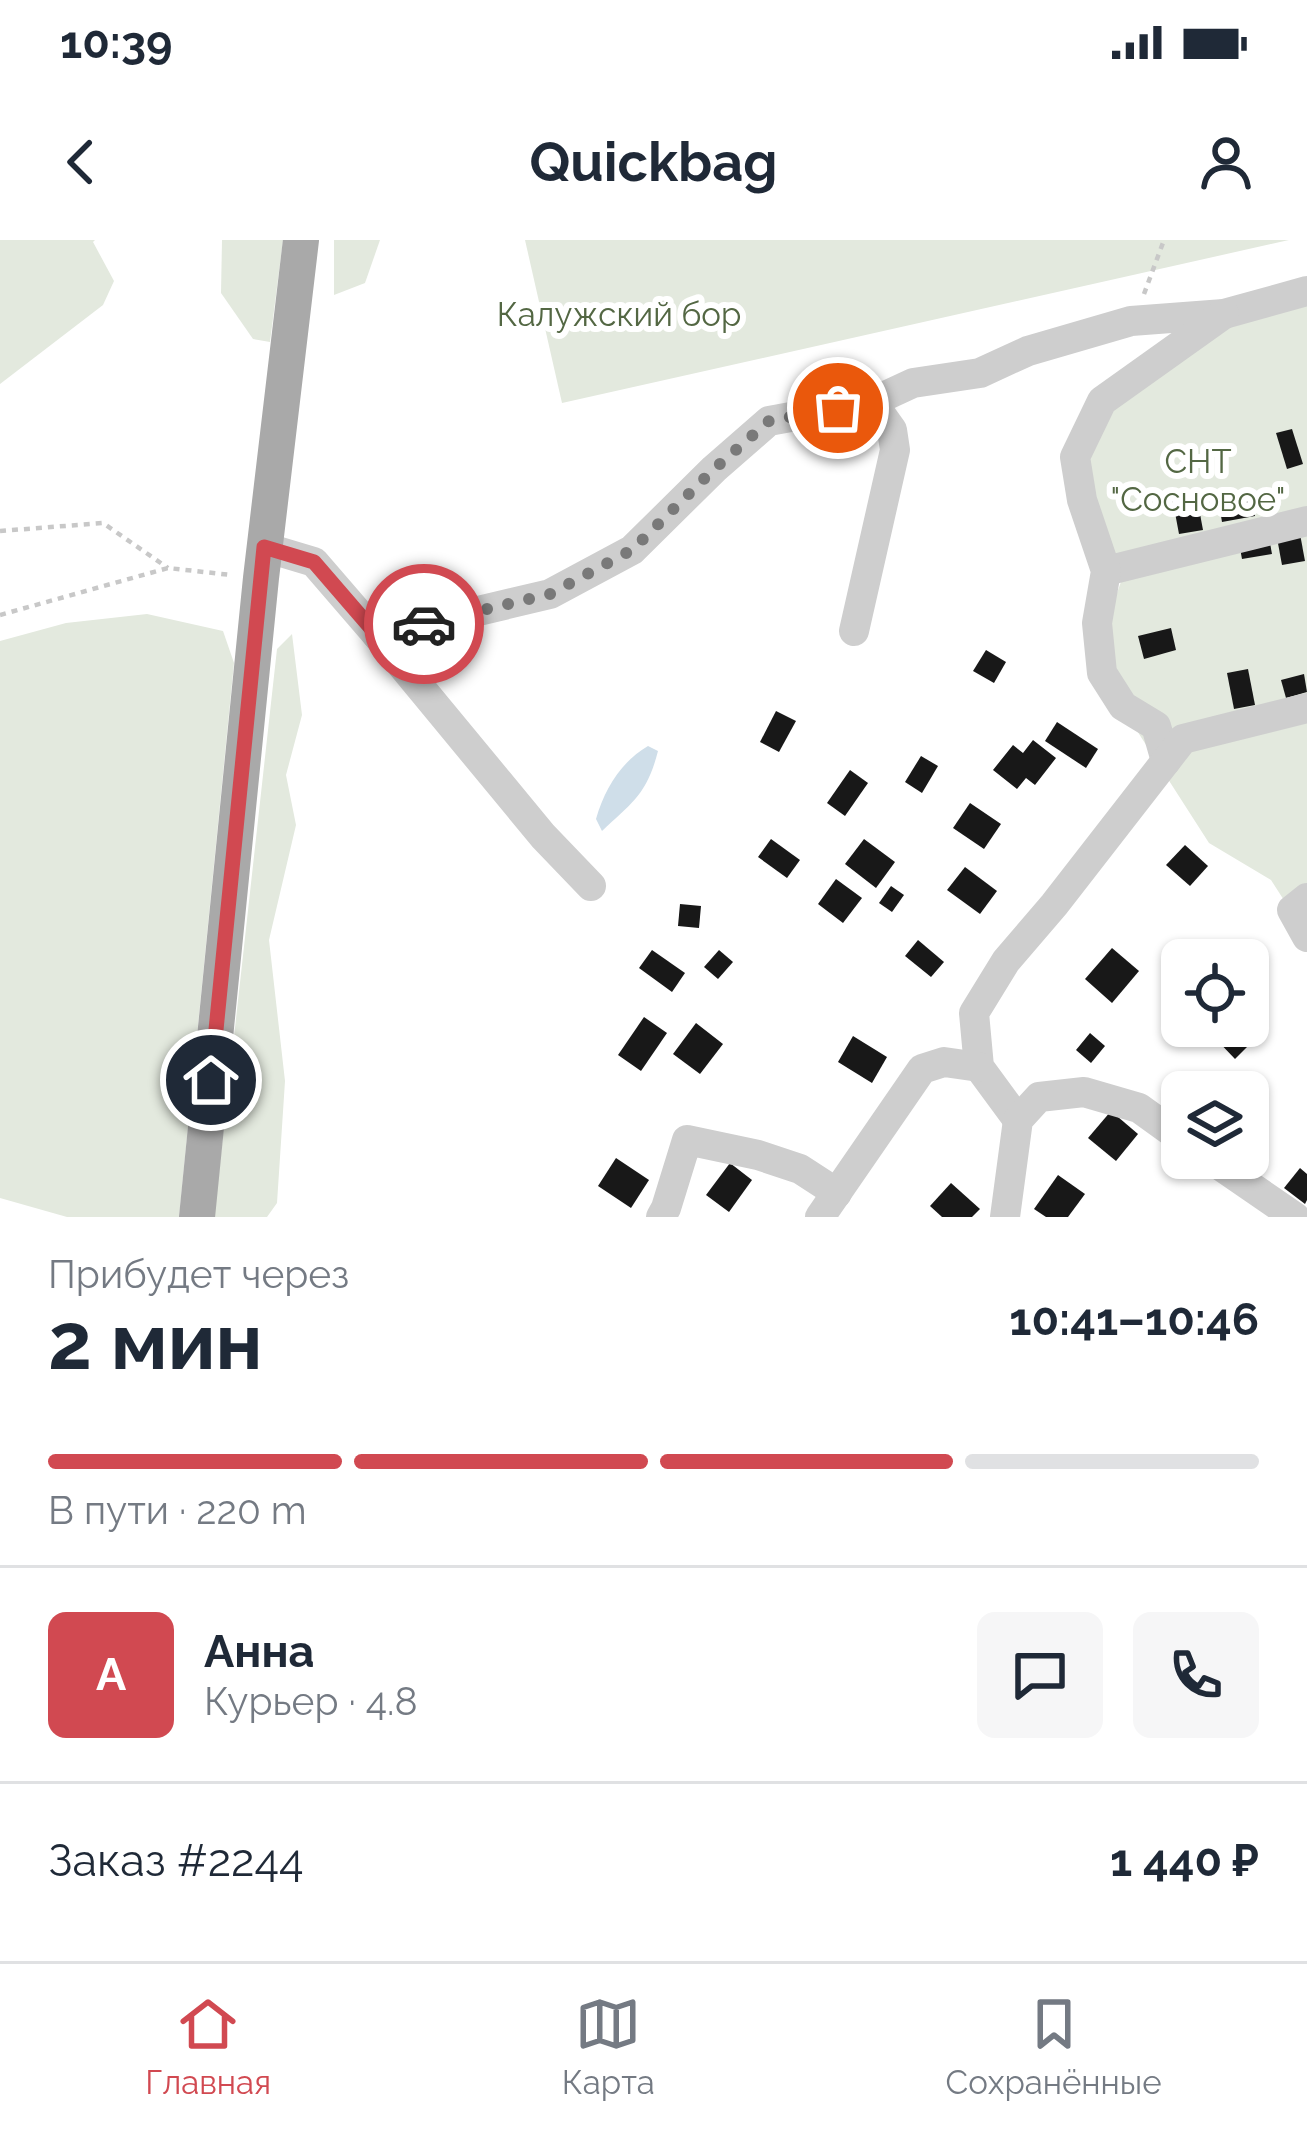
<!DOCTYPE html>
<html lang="ru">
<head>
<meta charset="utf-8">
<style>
  body { margin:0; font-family:Raleway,sans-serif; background:#f6f6f7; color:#1f2937; height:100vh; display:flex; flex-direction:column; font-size:45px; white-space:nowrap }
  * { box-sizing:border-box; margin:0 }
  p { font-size:39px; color:#747a83 }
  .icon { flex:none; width:66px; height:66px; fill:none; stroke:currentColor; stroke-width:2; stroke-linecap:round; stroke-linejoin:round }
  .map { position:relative; height:977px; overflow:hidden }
  .drawer { display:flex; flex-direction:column; background:#fff; flex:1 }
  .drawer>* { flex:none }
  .fabs { position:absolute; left:1161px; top:699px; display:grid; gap:24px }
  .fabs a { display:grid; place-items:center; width:108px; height:108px; border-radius:18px; background:#fff; box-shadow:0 3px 9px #0004; font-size:60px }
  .pin { position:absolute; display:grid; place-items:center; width:102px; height:102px; color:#fff; margin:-51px; border:6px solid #fff; border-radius:50%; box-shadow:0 3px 12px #0007 }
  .courier { position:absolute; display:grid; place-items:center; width:120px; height:120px; margin:-60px; border:9px solid #d14951; border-radius:50%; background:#fff; color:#222; box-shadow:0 3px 15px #0007 }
  .overview em { font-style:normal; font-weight:700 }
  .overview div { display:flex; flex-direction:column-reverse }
  .overview { display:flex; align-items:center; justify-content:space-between; height:204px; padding:0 48px }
  h1 { font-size:78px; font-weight:700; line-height:90px }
  .bar { display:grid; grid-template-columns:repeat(4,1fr); gap:18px 12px; align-content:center; height:144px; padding:0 48px }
  .bar i { height:15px; border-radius:9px; background:#e0e1e3 }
  .bar .current { background:#d14951 }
  .bar p { grid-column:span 4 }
  .line { display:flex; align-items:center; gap:30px; padding:0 48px; border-top:3px solid #e0e1e3 }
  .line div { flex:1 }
  .round { display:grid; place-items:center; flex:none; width:126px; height:126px; border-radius:18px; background:#f6f6f7 }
  .status { display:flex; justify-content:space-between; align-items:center; height:84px; padding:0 60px; background:#fff; direction:ltr }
  .status svg { height:33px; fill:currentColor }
  header { display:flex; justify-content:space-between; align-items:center; height:156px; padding:0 48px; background:#fff; font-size:54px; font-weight:700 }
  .tab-bar { display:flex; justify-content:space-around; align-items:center; height:168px; border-top:3px solid #e0e1e3; background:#fff; font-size:33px; color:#747a83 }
  .tab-bar a { display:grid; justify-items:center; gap:6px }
  .tab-bar .current { color:#d14951 }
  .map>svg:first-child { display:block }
</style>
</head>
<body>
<div class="status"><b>10:39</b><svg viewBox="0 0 49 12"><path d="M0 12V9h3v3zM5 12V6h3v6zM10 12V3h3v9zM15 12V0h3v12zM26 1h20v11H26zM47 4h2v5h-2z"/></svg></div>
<header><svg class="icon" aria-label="back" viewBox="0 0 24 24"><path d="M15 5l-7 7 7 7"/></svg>Quickbag<svg class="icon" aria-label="person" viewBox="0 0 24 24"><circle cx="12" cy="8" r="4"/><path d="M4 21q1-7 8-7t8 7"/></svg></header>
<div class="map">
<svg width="1307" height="977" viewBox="0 0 1307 977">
  <rect width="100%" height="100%" fill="#fff"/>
  <!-- green -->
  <g fill="#e3e9de">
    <path d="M0 0H95L93 2 114 41 103 65 0 144Z"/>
    <path d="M222 0H283L270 102 253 99 221 53Z"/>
    <path d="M334 0H380L365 43 334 55Z"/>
    <path d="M525 0H1289L562 163Z"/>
    <path d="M1307 49V696L1271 640 1209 603 1132 483 1103 392 1122 339 1090 265 1086 206 1127 150 1233 66Z"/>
    <path d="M147 374 223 391 234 423 179 977H67L0 958V401L66 383Z"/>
    <path d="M292 394 302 475 286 535 296 585 269 700 285 841 277 963 267 977H214L277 409Z"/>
  </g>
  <!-- water -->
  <path fill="#cfdee9" d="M648 506 658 511C647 554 633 562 602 591L596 579C605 548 621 522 648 506Z"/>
  <!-- building -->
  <g fill="#181818">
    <path d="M1292 189 1303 224 1287 229 1276 193Z"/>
    <path d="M1196 252 1203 290 1179 294 1172 257Z"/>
    <path d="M1252 259 1255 276 1222 282 1219 264Z"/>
    <path d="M1300 294 1305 321 1282 325 1277 298Z"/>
    <path d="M1270 303 1272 314 1242 319 1240 308Z"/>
    <path d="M1171 388 1176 410 1144 419 1138 396Z"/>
    <path d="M986 410 1006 422 994 443 973 431Z"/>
    <path d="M1248 429 1255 465 1234 469 1227 433Z"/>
    <path d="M1304 434 1307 452 1286 458 1281 440Z"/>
    <path d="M776 471 796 481 779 512 760 502Z"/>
    <path d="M1057 482 1098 509 1086 528 1045 501Z"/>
    <path d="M1033 500 1056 518 1035 545 1026 538 1017 549 993 530 1013 505 1023 513Z"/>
    <path d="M921 516 938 526 922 553 905 542Z"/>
    <path d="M850 530 868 543 845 576 827 563Z"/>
    <path d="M970 563 1001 584 984 609 953 588Z"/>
    <path d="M771 599 800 620 787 638 758 617Z"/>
    <path d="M864 599 895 622 876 648 845 624Z"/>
    <path d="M1185 605 1208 626 1190 646 1166 625Z"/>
    <path d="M965 627 997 651 980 674 947 650Z"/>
    <path d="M836 639 862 658 843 683 818 664Z"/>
    <path d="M891 646 904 655 892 672 879 663Z"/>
    <path d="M680 664 701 666 699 688 678 686Z"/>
    <path d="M918 700 944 722 931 737 905 716Z"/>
    <path d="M1112 708 1139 731 1112 763 1085 739Z"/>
    <path d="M652 710 685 733 672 752 639 728Z"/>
    <path d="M719 710 733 722 718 739 704 727Z"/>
    <path d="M1248 775 1263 791 1235 819 1213 796 1223 786H1248Z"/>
    <path d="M644 777 667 793 641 831 618 815Z"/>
    <path d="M696 783 723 804 700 834 673 814Z"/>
    <path d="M1090 793 1105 806 1091 823 1076 810Z"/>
    <path d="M853 796 887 817 872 843 838 822Z"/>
    <path d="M1211 834 1230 852H1194Z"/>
    <path d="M1111 871 1138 894 1116 921 1088 898Z"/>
    <path d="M616 918 649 940 631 968 598 946Z"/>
    <path d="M730 923 752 940 729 972 706 955Z"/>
    <path d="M1300 928 1307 934V960L1305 964 1284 948Z"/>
    <path d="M1058 935 1085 954 1068 977H1046L1034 969Z"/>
    <path d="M951 943 980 969 972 977H942L930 966Z"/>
  </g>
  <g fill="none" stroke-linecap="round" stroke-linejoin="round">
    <!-- path -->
    <g stroke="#c8c8c8" stroke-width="4.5" stroke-dasharray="6 6" stroke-linecap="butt">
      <path d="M1144 54 1164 0"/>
      <path d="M0 291 103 283 168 328"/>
      <path d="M0 375 168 328 231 335"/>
    </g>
    <!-- minor -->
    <g stroke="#cecece" stroke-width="30">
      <path d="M264 307 314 322 377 395 550 354 632 310 714 229 769 181 872 162 913 143 980 133 1028 111 1131 81 1224 74 1307 51"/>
      <path d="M1106 331 1307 281"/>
      <path d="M854 391 895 210 892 190 872 162"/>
      <path d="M377 395 543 596 591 646"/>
      <path d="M1166 521 1156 486 1123 466 1102 433 1097 383 1106 331 1082 260 1075 217 1102 161 1224 74"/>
      <path d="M1307 658 1292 670 1307 697"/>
      <path d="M1018 880 979 827 974 773 1006 721 1054 665 1183 499 1307 468"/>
      <path d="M1209 918 1295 977"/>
      <path d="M661 977 666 968 687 900 758 915 800 929 837 953"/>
      <path d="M820 977 922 829 944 822 979 827"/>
      <path d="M1005 977 1018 880 1039 857 1084 852 1139 868 1182 899"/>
    </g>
    <!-- major -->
    <path stroke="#a9a9a9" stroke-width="36" d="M197 977 261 338 301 0"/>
  </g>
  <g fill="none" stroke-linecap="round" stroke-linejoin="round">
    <!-- done -->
    <path stroke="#797979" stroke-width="12" stroke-dasharray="0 21.6" d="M424 384 550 354 632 310 714 229 769 181 838 168"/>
    <!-- route -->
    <path stroke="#d14951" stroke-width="15" d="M211 840 264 307 314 322 377 395 424 384"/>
  </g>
  <g text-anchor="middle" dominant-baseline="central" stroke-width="12" stroke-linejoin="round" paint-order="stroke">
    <!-- park labels -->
    <g font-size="33" fill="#536743" stroke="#fff">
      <text x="619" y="74">Калужский бор</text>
      <text x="1198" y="221">СНТ<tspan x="1198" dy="38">"Сосновое"</tspan></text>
    </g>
  </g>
</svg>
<div class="fabs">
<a><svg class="icon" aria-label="locate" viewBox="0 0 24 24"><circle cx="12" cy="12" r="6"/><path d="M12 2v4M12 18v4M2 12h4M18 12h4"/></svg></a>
<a><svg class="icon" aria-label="layers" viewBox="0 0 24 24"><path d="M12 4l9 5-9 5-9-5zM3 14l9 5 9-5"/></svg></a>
</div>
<div class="pin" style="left:838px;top:168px;background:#ea580c"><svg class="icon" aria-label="bag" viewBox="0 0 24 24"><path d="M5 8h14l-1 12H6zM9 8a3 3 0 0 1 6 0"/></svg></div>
<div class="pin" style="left:211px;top:840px;background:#1f2937"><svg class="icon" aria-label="home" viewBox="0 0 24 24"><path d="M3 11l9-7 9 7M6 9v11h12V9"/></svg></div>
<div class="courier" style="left:424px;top:384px"><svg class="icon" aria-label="car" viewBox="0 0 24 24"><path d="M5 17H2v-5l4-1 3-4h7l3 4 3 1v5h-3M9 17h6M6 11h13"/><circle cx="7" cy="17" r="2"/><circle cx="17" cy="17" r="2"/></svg></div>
</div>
<section class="drawer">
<div class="overview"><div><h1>2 мин</h1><p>Прибудет через</p></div><em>10:41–10:46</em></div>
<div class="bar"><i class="current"></i><i class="current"></i><i class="current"></i><i></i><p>В пути · 220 m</p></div>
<div class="line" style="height:216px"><b class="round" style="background:#d14951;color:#fff">А</b><div><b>Анна</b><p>Курьер · 4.8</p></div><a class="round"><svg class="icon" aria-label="chat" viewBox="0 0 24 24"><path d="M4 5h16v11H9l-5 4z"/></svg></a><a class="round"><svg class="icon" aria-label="phone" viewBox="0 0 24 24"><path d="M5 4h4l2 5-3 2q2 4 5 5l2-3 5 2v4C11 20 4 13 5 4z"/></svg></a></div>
<div class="line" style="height:156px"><div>Заказ #2244</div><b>1 440 ₽</b></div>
</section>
<nav class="tab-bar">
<a class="current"><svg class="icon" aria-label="home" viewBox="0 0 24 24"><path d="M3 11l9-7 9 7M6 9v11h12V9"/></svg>Главная</a>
<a><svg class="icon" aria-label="map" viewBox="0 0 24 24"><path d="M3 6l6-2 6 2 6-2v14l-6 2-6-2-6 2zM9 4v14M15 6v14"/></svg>Карта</a>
<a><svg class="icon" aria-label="saved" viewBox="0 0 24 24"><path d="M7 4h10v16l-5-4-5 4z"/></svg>Сохранённые</a>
</nav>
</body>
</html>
